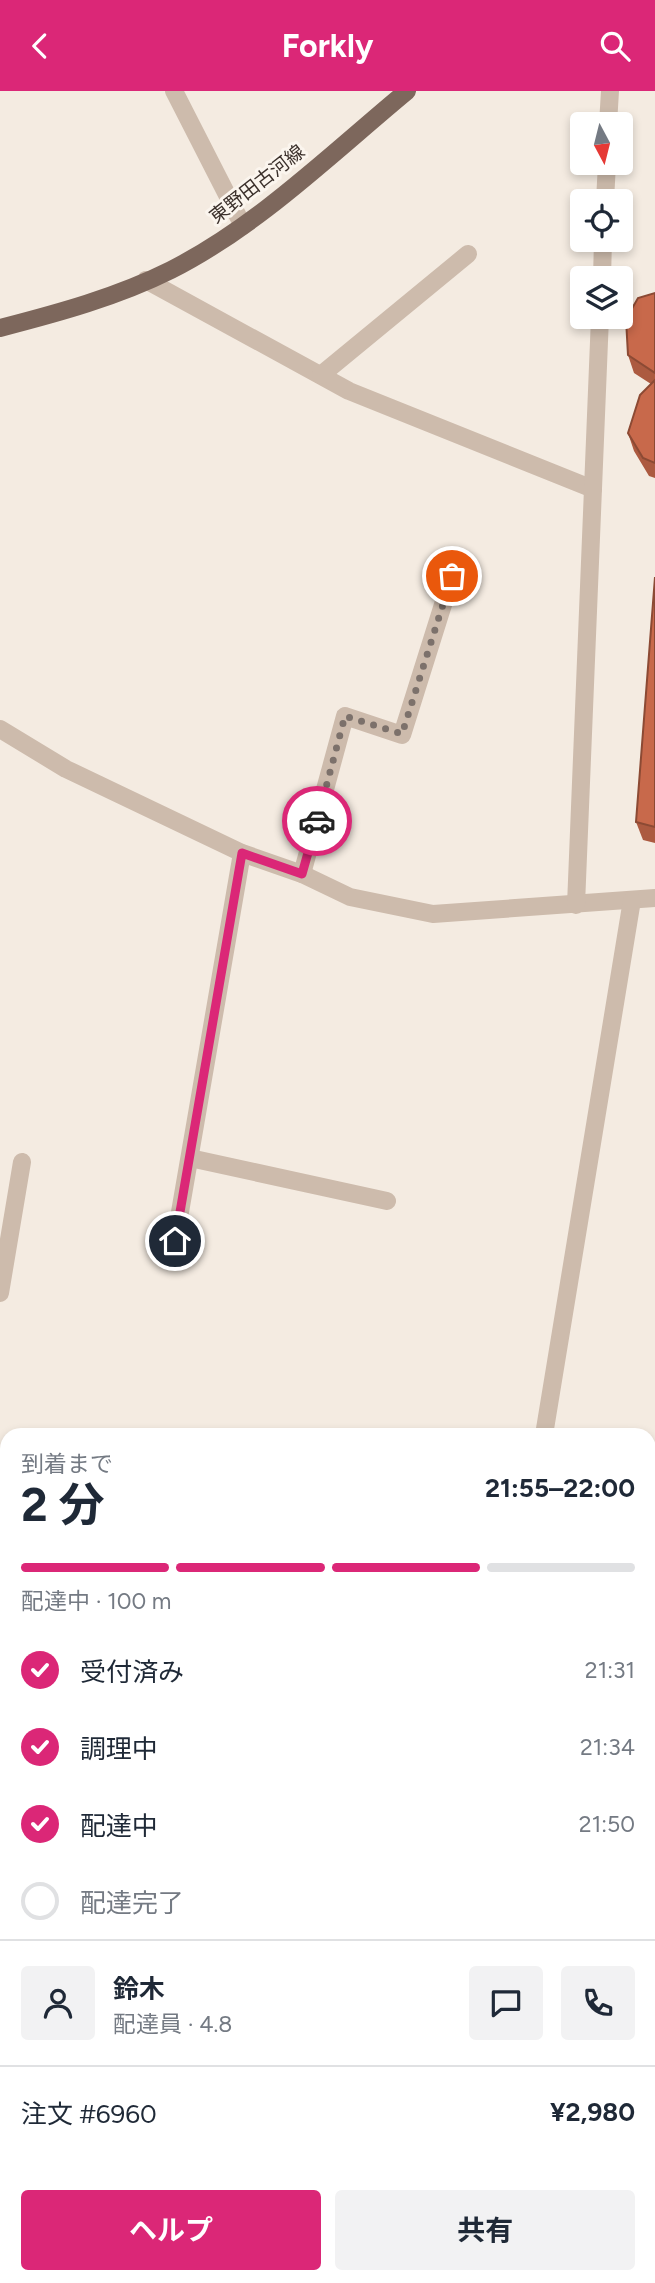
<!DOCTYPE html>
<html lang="ja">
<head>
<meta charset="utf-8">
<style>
  body { margin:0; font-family:Figtree,"Noto Sans JP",sans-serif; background:#f2f2f3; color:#1f2937; height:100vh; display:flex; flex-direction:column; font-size:26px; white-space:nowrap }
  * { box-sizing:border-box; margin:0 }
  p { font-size:23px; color:#747a83 }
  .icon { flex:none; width:38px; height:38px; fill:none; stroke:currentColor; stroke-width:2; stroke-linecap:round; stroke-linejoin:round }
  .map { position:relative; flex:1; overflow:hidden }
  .side { position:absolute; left:0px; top:1337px; width:656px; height:856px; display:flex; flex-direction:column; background:#fff; border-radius:21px 21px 0 0; box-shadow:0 4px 10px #0003 }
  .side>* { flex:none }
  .needle { width:46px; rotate:173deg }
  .buttons { position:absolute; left:570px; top:21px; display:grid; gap:14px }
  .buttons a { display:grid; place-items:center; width:63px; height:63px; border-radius:7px; background:#fff; box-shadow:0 4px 10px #0003; font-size:35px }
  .pin { position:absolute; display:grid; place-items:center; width:60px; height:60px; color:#fff; margin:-30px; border:4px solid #fff; border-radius:50%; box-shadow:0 2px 7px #0007 }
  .courier { position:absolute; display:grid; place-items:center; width:70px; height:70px; margin:-35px; border:5px solid #db2777; border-radius:50%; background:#fff; color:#222; box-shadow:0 2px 9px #0007 }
  .summary em { font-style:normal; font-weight:700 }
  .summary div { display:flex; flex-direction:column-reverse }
  .summary { display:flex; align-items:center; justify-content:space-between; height:119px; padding:0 21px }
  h1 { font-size:46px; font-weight:700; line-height:52px }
  .bar { display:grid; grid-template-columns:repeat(4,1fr); gap:10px 7px; align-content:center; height:84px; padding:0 21px }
  .bar i { height:9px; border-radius:5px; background:#e0e1e3 }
  .bar .active { background:#db2777 }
  .bar p { grid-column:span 4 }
  .line { display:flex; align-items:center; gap:18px; padding:0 21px; border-top:2px solid #e0e1e3 }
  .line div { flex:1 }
  .round { display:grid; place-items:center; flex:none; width:74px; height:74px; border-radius:7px; background:#f2f2f3 }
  ol { padding:0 21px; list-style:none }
  li { display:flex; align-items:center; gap:21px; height:77px }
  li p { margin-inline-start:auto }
  li .icon { padding:7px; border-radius:50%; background:#db2777; color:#fff; stroke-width:4 }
  li:last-child { color:#747a83 }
  li i { width:38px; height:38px; border:4px solid #e0e1e3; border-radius:50% }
  .action { display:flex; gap:14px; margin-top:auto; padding:14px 21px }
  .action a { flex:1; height:80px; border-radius:7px; background:#db2777; color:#fff; font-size:28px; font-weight:700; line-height:80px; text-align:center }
  .action a+a { background:#f2f2f3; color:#1f2937 }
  header { display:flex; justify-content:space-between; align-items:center; height:91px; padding:0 21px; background:#db2777; color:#fff; font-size:32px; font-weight:700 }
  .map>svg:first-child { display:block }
</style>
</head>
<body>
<header><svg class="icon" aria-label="back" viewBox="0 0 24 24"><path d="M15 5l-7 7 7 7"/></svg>Forkly<svg class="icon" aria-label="search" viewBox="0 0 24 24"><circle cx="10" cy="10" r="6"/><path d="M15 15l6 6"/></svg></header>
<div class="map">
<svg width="655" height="2192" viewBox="0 0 655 2192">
  <rect width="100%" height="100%" fill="#f4ebe1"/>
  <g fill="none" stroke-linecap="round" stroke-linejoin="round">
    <!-- minor -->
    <g stroke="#cdbbac" stroke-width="18">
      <path d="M174 0 243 135"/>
      <path d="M608 33 610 0"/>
      <path d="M605 110 607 72"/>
      <path d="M602 187 603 149"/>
      <path d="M146 189 349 300 593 398"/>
      <path d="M321 284 468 163"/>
      <path d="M0 638 66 678 242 762 302 783 350 806 433 823 655 807"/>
      <path d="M302 783 345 625 402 644 452 485"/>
      <path d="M576 814 600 226"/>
      <path d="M190 1067 387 1110"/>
      <path d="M175 1150 242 762"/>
      <path d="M0 1202 22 1071"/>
      <path d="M544 1344 632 809"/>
      <path d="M0 1681 7 1682"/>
      <path d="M649 1702H655"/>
      <path d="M649 1729 655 1719"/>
      <path d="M0 1914 7 1913"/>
      <path d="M0 1997 4 2018 0 2019"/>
      <path d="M275 2186 285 2192"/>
      <path d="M511 2186 512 2192"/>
      <path d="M336 2192 339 2186"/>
    </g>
    <!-- major -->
    <path stroke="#7d675c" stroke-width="18" d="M0 237C58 222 117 206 171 179 258 135 332 62 407 0"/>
  </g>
  <!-- wall -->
  <g fill="#ac5a40">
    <path d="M655 202V387L649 385 634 360 628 342 651 293 634 282 628 264Z"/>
    <path d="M655 486V752L643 749 636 731Z"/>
  </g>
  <!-- shaded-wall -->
  <path fill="#8c4a34" d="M655 1851V1875L649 1884V1861Z"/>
  <!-- building -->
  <g fill="#c8694b" stroke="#8c4a34" stroke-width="2">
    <path d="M655 202V282L628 264 626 228 638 207Z"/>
    <path d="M655 289V372L643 367 628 342 640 304Z"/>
    <path d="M655 486V736L636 731Z"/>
    <path d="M649 1806 655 1810V1851L649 1861Z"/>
    <path d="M655 2087V2128L649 2115V2089Z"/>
  </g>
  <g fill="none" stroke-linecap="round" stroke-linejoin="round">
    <!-- done -->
    <path stroke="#7c716b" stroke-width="7" stroke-dasharray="0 12.6" d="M317 730 345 625 402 643 452 485"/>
    <!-- route -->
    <path stroke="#db2777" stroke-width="9" d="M175 1150 242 762 302 783 317 730"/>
  </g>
  <g text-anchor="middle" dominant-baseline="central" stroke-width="6" stroke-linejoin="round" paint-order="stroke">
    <!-- street labels -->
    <g font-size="19" fill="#3b302b" stroke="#fbf5ee">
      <text transform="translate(257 93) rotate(-38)">東野田古河線</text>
    </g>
  </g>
</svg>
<div class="buttons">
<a><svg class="needle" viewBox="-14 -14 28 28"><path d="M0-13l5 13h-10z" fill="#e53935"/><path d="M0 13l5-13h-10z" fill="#747a83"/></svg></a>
<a><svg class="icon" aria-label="locate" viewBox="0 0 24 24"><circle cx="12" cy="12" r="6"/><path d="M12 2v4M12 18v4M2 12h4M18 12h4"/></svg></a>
<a><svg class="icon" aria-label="layers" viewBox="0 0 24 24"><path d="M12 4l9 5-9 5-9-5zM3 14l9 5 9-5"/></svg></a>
</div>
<div class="pin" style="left:452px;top:485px;background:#ea580c"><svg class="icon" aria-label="bag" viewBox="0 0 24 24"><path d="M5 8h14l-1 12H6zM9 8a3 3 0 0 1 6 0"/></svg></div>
<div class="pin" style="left:175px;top:1150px;background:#1f2937"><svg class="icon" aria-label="home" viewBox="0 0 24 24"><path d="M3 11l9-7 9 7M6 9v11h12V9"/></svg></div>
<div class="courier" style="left:317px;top:730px"><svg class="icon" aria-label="car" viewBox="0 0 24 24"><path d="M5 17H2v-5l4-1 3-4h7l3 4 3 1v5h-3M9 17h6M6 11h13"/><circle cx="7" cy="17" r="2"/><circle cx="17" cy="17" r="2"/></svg></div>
<section class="side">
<div class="summary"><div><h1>2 分</h1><p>到着まで</p></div><em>21:55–22:00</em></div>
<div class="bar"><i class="active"></i><i class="active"></i><i class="active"></i><i></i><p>配達中 · 100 m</p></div>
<ol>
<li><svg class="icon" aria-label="check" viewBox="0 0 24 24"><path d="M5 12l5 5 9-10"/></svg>受付済み<p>21:31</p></li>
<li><svg class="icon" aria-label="check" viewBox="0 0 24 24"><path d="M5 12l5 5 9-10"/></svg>調理中<p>21:34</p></li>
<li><svg class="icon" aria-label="check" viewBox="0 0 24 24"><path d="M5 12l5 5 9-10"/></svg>配達中<p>21:50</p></li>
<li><i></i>配達完了</li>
</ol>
<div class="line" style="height:126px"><a class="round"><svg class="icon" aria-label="person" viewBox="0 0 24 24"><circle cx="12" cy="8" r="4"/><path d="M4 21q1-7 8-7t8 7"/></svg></a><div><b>鈴木</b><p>配達員 · 4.8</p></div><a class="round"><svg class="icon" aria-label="chat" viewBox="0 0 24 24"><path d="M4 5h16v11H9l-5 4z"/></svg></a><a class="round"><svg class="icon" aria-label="phone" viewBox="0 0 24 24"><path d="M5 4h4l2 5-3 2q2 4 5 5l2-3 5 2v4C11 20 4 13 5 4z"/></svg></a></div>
<div class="line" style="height:91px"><div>注文 #6960</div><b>¥2,980</b></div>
<div class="action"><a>ヘルプ</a><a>共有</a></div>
</section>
</div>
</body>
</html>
